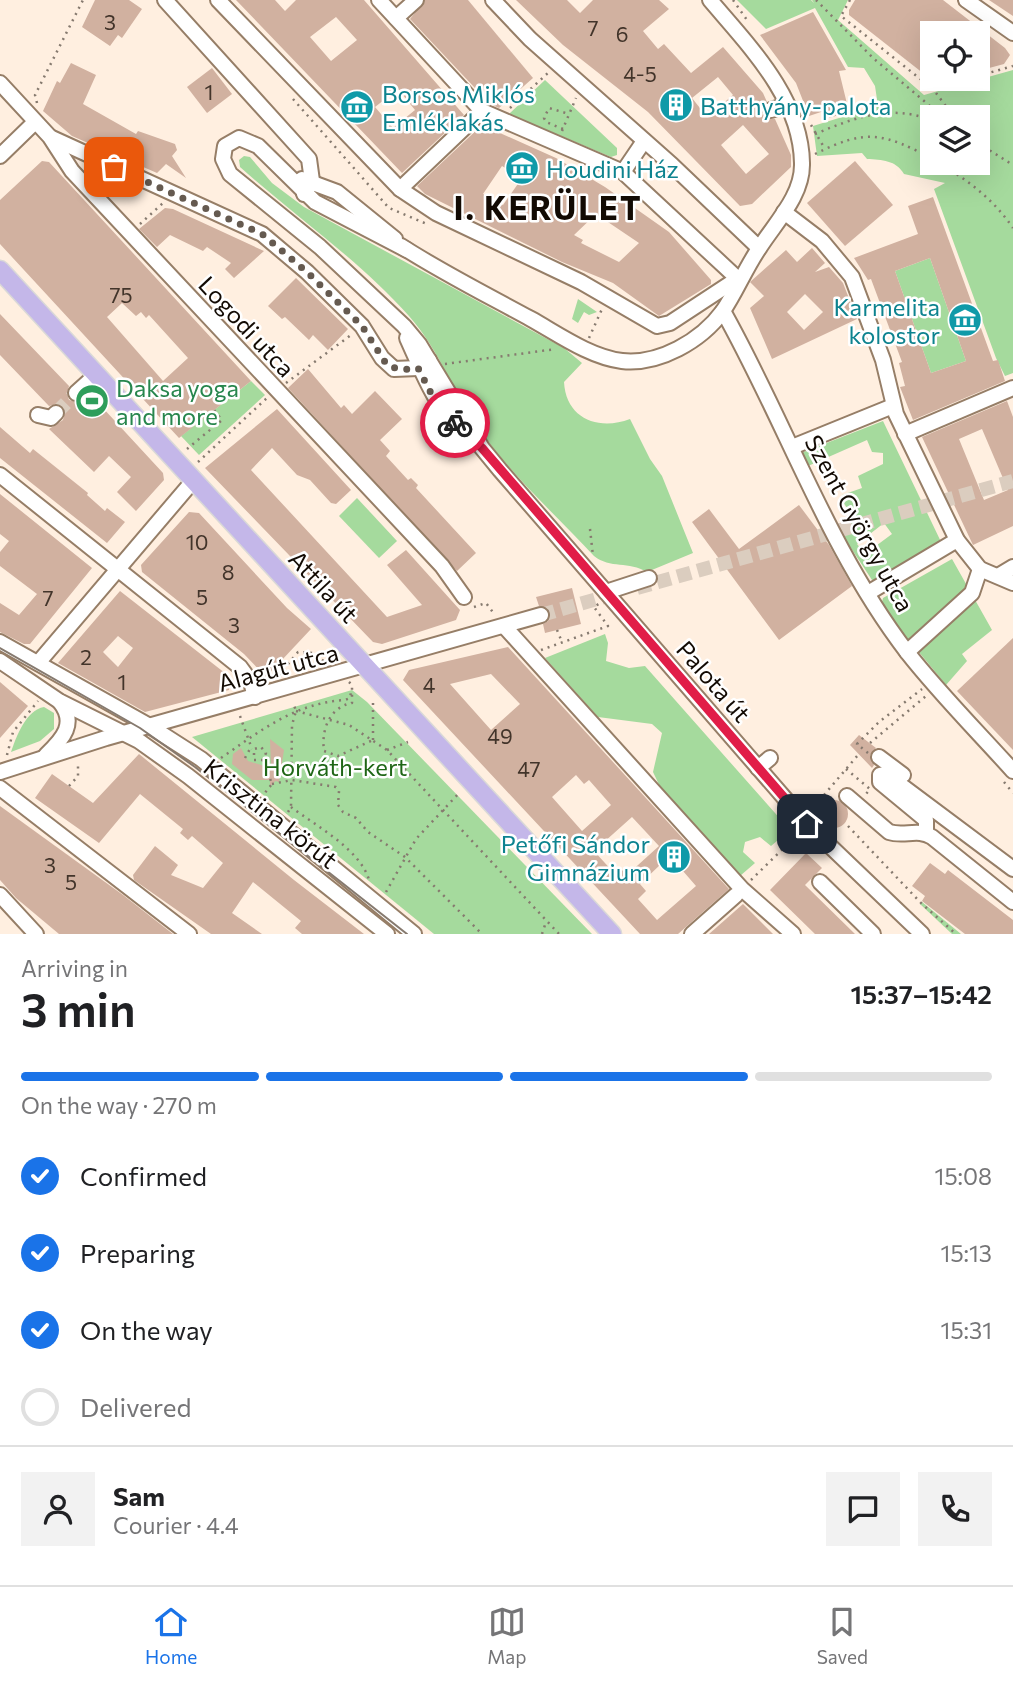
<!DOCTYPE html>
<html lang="en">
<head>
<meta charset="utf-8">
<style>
  body { margin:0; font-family:Commissioner,sans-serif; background:#f2f2f2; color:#202124; height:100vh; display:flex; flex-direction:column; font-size:26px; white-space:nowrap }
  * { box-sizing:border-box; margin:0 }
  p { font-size:23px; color:#757577 }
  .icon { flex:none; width:38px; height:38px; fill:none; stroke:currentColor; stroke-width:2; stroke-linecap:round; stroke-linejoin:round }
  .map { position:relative; height:934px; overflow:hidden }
  .drawer { display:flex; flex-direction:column; background:#fff; flex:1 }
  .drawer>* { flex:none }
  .buttons { position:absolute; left:920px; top:21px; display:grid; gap:14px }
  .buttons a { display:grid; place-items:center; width:70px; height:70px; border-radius:0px; background:#fff; box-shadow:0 7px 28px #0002; font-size:35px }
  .pin { position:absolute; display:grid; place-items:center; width:60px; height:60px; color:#fff; margin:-30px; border-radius:14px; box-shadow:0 4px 10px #0006 }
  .courier { position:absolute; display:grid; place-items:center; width:70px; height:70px; margin:-35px; border:5px solid #e11d48; border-radius:50%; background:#fff; color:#222; box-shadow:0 2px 9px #0007 }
  .summary em { font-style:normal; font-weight:600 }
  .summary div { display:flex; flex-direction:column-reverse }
  .summary { display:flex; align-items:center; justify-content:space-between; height:119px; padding:0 21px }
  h1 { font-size:46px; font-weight:600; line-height:52px }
  .bar { display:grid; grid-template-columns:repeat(4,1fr); gap:10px 7px; align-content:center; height:84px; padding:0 21px }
  .bar i { height:9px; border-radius:5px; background:#e0e0e0 }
  .bar .active { background:#1a73e8 }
  .bar p { grid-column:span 4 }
  .line { display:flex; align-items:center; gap:18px; padding:0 21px; border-top:2px solid #e0e0e0 }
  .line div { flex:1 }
  .round { display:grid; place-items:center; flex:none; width:74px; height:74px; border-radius:0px; background:#f2f2f2 }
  ol { padding:0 21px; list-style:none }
  li { display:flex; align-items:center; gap:21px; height:77px }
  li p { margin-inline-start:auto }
  li .icon { padding:7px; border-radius:50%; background:#1a73e8; color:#fff; stroke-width:4 }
  li:last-child { color:#757577 }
  li i { width:38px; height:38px; border:4px solid #e0e0e0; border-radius:50% }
  .tabs { display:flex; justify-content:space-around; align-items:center; height:98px; border-top:2px solid #e0e0e0; background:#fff; font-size:19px; color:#757577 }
  .tabs a { display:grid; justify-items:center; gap:4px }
  .tabs .active { color:#1a73e8 }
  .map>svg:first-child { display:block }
</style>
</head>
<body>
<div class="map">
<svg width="1013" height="934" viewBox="0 0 1013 934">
  <rect width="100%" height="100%" fill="#ffefe0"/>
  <!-- green -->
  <g fill="#a5da9d" fill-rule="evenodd">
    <path d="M737 0H811L814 3 812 0H848L838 20 924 95 1013 70V373L1005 376 996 358 934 189 945 183 904 174C896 160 882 160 867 159L862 153 817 156 813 126 878 106 875 86 864 68 848 67 815 8 766 29ZM933 117H978V163H933Z"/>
    <path d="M545 80 617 148V155L611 157 509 114Z"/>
    <path d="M244 156 250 157 272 183 304 207 564 348 582 363 564 382C566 419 599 431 630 419L650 459 662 476 693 553 647 572C629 561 610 569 594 556 557 516 514 478 482 433 455 396 440 351 409 316 359 260 296 217 240 167L239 160Z"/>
    <path d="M930 258 966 361 931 373 895 271Z"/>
    <path d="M578 299 597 312 589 315 584 312 578 323 572 319Z"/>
    <path d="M251 381 265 395 199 455 181 436Z"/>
    <path d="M883 421 943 546 876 586 837 527 853 517 843 502 842 495 862 488 858 476 883 464V453L872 452 867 440 808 466 801 453ZM884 523 892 534 865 554 857 544Z"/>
    <path d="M357 498 397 541 379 558 339 516Z"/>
    <path d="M952 559 992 630 962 654 967 661 946 685 881 606 883 598Z"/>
    <path d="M605 634 608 643 606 661 629 668 645 666 790 830 771 846 760 837 745 842 743 852 755 863 740 876 663 793 653 772 662 733 652 724 598 717 545 658Z"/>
    <path d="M352 690 367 702 592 934H434L192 737Z"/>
    <path d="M44 707 54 713V729L40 741 11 752C16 737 26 710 44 707Z"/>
    <path d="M922 902 961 934H952L920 904Z"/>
  </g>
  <!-- building -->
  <g fill="#d1b1a0" fill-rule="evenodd">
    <path d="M95 0H129L142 9 122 38 118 35 110 46 82 27Z"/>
    <path d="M236 0H275L285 11 296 0H364L464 115 402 173ZM336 17 357 40 331 61 310 37ZM398 89 415 110 393 128 375 107Z"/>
    <path d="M425 0H468L533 78 499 108 490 104 410 19Z"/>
    <path d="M516 0H567L580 13 593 0H659L669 9 643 31 658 49 664 44 691 73 723 47 763 93 767 102 762 107V114L768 119H775L791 155V167L752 204 740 206 648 112 563 45ZM718 77 733 95 707 117 692 98ZM743 125 769 154 746 174 721 145Z"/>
    <path d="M855 0H943L1005 48 1010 55 1004 64 978 71V33H933V81L849 15V10Z"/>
    <path d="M989 0H1013V16Z"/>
    <path d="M813 12 846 70 839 71 849 112 829 118 827 110 809 116 796 83 760 35Z"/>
    <path d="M71 63 96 75 83 104 136 134 138 131 175 144 177 150 172 156 186 178 166 164 157 173 72 136 43 111 57 81 60 83Z"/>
    <path d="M212 68 232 94 207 113 187 87Z"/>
    <path d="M482 125 556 158 605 187 669 232 711 280V284L659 316 613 283 562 262 425 194 417 186ZM502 166 522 178 503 205 483 194ZM596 214 639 243 619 262 581 243 583 240 574 235Z"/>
    <path d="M42 161 49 162 251 381 179 438 0 244V200ZM122 303 136 316 141 312 146 318 149 315 188 358 163 381 107 317Z"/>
    <path d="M855 161 893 205 845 246 807 203Z"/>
    <path d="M933 197 993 361 998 360 1005 381 913 420 900 387 905 386 899 363 902 362 871 279 868 280 854 258 918 234 908 206ZM930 258 966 361 931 373 895 271Z"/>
    <path d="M165 208 173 209 264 251 234 278 225 269 231 263 207 247 203 251 170 235 157 247 139 229Z"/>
    <path d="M812 248 825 263 815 272 829 267 843 283 857 319 772 359 750 308 764 296 750 282 786 250 797 262ZM805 294 823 312 804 330 787 312Z"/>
    <path d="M296 278 348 329 328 350 313 335 309 340 285 317 282 319 268 306Z"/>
    <path d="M0 314 69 386 67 394 69 400 79 402 90 394 163 473 164 480 136 511 117 492 131 477 109 456 94 472 49 429 63 420 65 410 58 404 49 406 0 355Z"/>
    <path d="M308 369 341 408 344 405 352 414 375 391 402 419 380 440 390 451 386 456 408 480 411 478 418 485 416 488 476 553 457 571 288 388Z"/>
    <path d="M1007 401 1013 417V526L973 545 922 437ZM982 429 1008 490 984 500 959 439Z"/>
    <path d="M277 409 351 490 336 504 331 503 310 480 297 475 272 448 251 470 387 617 422 605 387 565 406 550 460 610 456 620 382 644 373 642 205 468Z"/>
    <path d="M0 427 30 453 33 449 88 493 87 495 105 511 107 508 125 522 107 543 0 458Z"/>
    <path d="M0 494 92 568 30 644H24L0 632V603L19 615 37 594 0 566V552L9 541 0 534Z"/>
    <path d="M799 505 829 545 852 586 779 640 692 522 709 509 739 549Z"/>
    <path d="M189 512 199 513 287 608 311 629 266 677 244 654 142 572 141 565Z"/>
    <path d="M572 588 581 624 545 633 543 624 548 621 550 613 547 608 539 606 536 597Z"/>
    <path d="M120 591 230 677 229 690 145 712 58 663ZM118 636 133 648 118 667 103 652Z"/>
    <path d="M1013 638V750L957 691Z"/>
    <path d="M508 647 729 889 678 934H640L403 680 409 670ZM491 674 520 704 491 730 450 684ZM576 775 584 784 589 780 611 805 582 831 552 797ZM632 817 659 846 627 875 621 869 615 874 594 851ZM676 863 696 886 657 920 638 899 646 891 640 884 661 864 667 871Z"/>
    <path d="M0 682 28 706 0 738Z"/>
    <path d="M859 735 876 748 870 755 874 765 872 768 850 745Z"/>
    <path d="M270 739 284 750 279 782 275 781 273 785H270V780H252L232 764 233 754 241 748 248 761 271 768Z"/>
    <path d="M139 754 294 880 364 934H302L295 928 301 921 253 882 232 913 262 934H211L134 880 133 875 155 846 178 865 171 875 203 888 223 863 192 836 188 840 180 833 183 829 140 794 99 843 35 798 52 774 93 803Z"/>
    <circle cx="834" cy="814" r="14"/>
    <path d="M0 806 123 895 173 934H59L16 898 0 880Z"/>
    <path d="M806 853 822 868 805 885 855 934H815L770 890Z"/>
    <path d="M930 863 945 874 948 870 1013 920V934H965L922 901 925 896 912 886Z"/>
    <path d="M743 904 773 934H709Z"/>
  </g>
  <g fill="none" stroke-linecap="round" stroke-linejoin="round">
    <!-- minor-tunnel -->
    <g stroke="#dbcdbf" stroke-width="14" stroke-dasharray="14 7" stroke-linecap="butt">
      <path d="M56 413 76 393"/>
      <path d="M637 588 1013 481"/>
      <path d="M541 615 618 593"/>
    </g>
    <!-- minor casing -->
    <g stroke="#967e67" stroke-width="18">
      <g id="minor">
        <path d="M165 0 309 159 312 181 304 194"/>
        <path d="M218 0 400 189 436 213 581 282 657 326 670 323 737 279"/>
        <path d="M379 0 482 111 623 172 738 279"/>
        <path d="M493 0 530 39 672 165 759 248"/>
        <path d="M966 0 1013 33"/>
        <path d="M396 18 416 0"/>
        <path d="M0 83 50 137 72 171 442 566 464 597"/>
        <path d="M771 110 786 105"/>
        <path d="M52 138 262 234 307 272 362 326 382 358 394 369 418 368 429 360"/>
        <path d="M0 156 35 122"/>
        <path d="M623 172 644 141"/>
        <path d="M302 179 337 192 395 239"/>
        <path d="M400 189 482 111"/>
        <path d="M784 212 822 241 852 277 883 360 896 414 957 540 980 569 1013 583"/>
        <path d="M401 246C443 273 487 295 531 319 558 334 590 357 622 361 659 365 701 341 723 311 736 292 746 267 760 247 776 222 803 195 802 163 801 98 749 46 710 0"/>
        <path d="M407 250 315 202 258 146 239 138 225 146 223 159 230 174 320 247 404 326 419 344 482 448 500 470 807 824 922 934"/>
        <path d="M723 311C786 423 828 549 907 652 939 693 978 732 1013 771"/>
        <path d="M407 338C424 375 433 404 465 433"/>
        <path d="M76 393 96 375"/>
        <path d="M38 415 51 418 56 413"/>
        <path d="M905 434 1013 388"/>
        <path d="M792 447 893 406"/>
        <path d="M0 475 240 667 251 682 255 697"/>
        <path d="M998 576 1013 567"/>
        <path d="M606 592 649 578"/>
        <path d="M868 593 957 540"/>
        <path d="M504 626 742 889 793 934"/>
        <path d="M0 642 148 725 201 759 414 934"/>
        <path d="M907 652 972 593 980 569"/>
        <path d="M0 661 59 701 139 741 188 776 387 934"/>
        <path d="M38 663 193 481"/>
        <path d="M46 755C63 739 77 723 60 702"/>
        <path d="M879 757 903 775"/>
        <path d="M758 768 770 758"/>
        <path d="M0 772 106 738 541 615"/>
        <path d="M0 788 189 934"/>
        <path d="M847 796 889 832C904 837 918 828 932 837L1013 902"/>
        <path d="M926 833V820L880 782V775L886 774 1013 869"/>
        <path d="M820 882 873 934"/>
        <path d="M0 895 36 934"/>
        <path d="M692 934 736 895"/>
      </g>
    </g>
    <!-- major casing -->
    <g stroke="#d9d8d7" stroke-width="21">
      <path id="major" d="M0 270 612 934"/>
    </g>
    <!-- path -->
    <g stroke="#867a6f" stroke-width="2.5" stroke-dasharray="2 5" stroke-linecap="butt">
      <path d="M733 0 747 20"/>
      <path d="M816 0 873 58 943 117"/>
      <path d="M850 0 841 16 933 89"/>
      <path d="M978 76 1013 66"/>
      <path d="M293 99 389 208 427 224"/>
      <path d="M37 103 35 95 83 0"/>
      <path d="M510 108 549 72"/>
      <path d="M954 117 933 89 970 79"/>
      <path d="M811 125 825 149"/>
      <path d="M563 129 546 122 544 118 549 108 569 114"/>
      <path d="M562 131 576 98"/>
      <path d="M815 134C854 118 891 103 933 121"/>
      <path d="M978 143 1013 165"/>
      <path d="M815 154C867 128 883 133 933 159"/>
      <path d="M939 163C969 181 993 199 1013 228"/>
      <path d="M140 224 163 203"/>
      <path d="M589 338 602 309"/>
      <path d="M445 364 556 349"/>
      <path d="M286 383 351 335"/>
      <path d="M187 449 222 420 214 410"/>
      <path d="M198 462 268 397"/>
      <path d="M590 529 593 556"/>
      <path d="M474 607 486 603 495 615"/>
      <path d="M557 630 562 642"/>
      <path d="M541 650 608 626 594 607 600 603"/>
      <path d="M279 675 298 652 313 653 325 662"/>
      <path d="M349 682 352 685V703C330 707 321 729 324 751L338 756 373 740"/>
      <path d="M373 703V740"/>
      <path d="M296 711 349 725 387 750 559 934"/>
      <path d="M240 716 252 749"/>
      <path d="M870 743 926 696"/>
      <path d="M387 750 408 742"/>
      <path d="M868 753 857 744 879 722 922 689"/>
      <path d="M7 755 13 732 38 701"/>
      <path d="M221 758C260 731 295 703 345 700L350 698 351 692"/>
      <path d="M245 758 251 747"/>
      <path d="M263 760H254V749L261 747 266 753 263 760 272 784 264 794"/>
      <path d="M846 769 870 789 866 794"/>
      <path d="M1004 782 1013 793"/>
      <path d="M272 784 292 780 336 787 339 791 338 805 343 812 356 818 368 832 405 857 482 934"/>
      <path d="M69 786 78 776V762"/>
      <path d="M824 795 858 755"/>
      <path d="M291 807C316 826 360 849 369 880"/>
      <path d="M288 812 291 807 292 725 296 711 293 702"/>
      <path d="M848 826 921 903 956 934"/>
      <path d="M751 880 798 834"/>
      <path d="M386 892 416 839 460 792"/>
      <path d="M542 934 546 922"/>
    </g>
    <!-- minor -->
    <use href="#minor" stroke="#fff" stroke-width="14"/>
    <!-- major -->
    <use href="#major" stroke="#c4b7e9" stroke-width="18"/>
    <!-- tram -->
    <path stroke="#867a6f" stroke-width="2" d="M0 648 140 728 195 767 407 934"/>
  </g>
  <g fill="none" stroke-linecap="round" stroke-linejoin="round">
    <!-- done -->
    <path stroke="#655a50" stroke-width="7" stroke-dasharray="0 12.6" d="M114 167 262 234 307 272 362 326 387 365 401 370 418 368 433 397 455 423"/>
    <!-- route -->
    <path stroke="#e11d48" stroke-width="9" d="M455 423 482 448 807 824"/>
  </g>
  <!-- icons -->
  <defs>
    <g id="building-disc" transform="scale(1.75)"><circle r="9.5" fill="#0f9aa8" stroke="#fff"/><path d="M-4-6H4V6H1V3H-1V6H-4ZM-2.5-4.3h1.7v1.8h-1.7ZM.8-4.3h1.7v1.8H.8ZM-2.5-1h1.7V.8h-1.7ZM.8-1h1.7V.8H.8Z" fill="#fff"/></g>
    <g id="museum-disc" transform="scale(1.75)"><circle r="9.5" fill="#0f9aa8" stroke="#fff"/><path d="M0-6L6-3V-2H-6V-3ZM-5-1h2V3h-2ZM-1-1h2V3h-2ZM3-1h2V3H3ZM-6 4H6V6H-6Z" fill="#fff"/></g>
    <g id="stadium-disc" transform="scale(1.75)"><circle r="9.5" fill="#2e9e5b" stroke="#fff"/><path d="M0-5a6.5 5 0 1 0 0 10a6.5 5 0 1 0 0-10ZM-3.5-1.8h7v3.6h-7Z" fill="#fff"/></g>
  </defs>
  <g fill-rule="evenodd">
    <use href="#building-disc" x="676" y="105"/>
    <use href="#museum-disc" x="357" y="107"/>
    <use href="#museum-disc" x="522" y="168"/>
    <use href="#museum-disc" x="965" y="320"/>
    <use href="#stadium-disc" x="92" y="401"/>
    <use href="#building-disc" x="674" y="857"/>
  </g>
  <g text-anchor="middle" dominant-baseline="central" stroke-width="5" stroke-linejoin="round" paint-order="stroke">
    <!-- number labels -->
    <g font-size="21" fill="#42342a">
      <text x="110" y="21">3</text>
      <text x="593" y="27">7</text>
      <text x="622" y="33">6</text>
      <text x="640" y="73">4-5</text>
      <text x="209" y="91">1</text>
      <text x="121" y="294">75</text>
      <text x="197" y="541">10</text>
      <text x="228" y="571">8</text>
      <text x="202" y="596">5</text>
      <text x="48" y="597">7</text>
      <text x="234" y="624">3</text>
      <text x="86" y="656">2</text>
      <text x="122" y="681">1</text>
      <text x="429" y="684">4</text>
      <text x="500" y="735">49</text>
      <text x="529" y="768">47</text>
      <text x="50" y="864">3</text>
      <text x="71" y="881">5</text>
    </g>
    <!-- culture labels -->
    <g font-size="24" fill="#0d838f" stroke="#fff" text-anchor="start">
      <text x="382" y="93">Borsos Miklós<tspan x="382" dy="28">Emléklakás</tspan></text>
      <text x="700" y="105">Batthyány-palota</text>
      <text x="546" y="168">Houdini Ház</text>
      <text x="940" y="306" text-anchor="end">Karmelita<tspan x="940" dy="28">kolostor</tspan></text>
      <text x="650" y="843" text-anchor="end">Petőfi Sándor<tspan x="650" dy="28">Gimnázium</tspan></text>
    </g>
    <!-- street labels -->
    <g font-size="24" fill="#120a03" stroke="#fff">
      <text transform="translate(247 326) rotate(47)">Logodi utca</text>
      <text transform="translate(860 523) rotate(61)">Szent György utca</text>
      <text transform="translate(324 586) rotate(47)">Attila út</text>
      <text transform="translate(278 667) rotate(-15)">Alagút utca</text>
      <text transform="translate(714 681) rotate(49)">Palota út</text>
      <text transform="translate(271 813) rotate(38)">Krisztina körút</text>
    </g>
    <!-- leisure labels -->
    <g font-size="24" fill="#27864d" stroke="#fff" text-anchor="start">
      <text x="116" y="387">Daksa yoga<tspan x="116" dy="28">and more</tspan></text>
    </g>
    <!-- park labels -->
    <g font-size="24" fill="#1f6616" stroke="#fff">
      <text x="335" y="766">Horváth-kert</text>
    </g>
    <!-- district labels -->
    <g font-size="32" font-weight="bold" letter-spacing="2" fill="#120a03" stroke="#fff">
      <text x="548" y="207">I. KERÜLET</text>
    </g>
  </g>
</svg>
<div class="buttons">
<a><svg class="icon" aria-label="locate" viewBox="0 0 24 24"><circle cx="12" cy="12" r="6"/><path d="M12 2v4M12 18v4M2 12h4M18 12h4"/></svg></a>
<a><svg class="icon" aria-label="layers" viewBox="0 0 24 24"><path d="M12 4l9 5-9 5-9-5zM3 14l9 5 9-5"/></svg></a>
</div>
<div class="pin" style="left:114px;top:167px;background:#ea580c"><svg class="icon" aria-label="bag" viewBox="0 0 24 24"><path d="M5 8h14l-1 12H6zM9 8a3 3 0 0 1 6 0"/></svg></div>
<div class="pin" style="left:807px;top:824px;background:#1f2937"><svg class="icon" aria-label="home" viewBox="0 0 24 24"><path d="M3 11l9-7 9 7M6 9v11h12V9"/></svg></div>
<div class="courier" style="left:455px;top:423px"><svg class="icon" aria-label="bike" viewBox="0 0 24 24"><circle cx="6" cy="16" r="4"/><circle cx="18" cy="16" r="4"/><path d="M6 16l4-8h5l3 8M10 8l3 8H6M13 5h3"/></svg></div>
</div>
<section class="drawer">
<div class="summary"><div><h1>3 min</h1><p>Arriving in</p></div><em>15:37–15:42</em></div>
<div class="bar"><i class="active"></i><i class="active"></i><i class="active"></i><i></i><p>On the way · 270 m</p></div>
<ol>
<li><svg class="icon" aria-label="check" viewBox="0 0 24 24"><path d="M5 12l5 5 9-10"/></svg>Confirmed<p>15:08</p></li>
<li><svg class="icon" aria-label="check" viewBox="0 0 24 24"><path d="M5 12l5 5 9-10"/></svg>Preparing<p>15:13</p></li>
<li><svg class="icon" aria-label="check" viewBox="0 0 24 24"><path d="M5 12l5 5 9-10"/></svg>On the way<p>15:31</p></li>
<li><i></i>Delivered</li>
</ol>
<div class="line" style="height:126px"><a class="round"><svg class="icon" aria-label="person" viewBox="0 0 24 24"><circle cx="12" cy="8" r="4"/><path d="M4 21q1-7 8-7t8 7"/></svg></a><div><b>Sam</b><p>Courier · 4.4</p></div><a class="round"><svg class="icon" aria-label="chat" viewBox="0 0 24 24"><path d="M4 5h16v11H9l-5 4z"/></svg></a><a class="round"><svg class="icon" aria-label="phone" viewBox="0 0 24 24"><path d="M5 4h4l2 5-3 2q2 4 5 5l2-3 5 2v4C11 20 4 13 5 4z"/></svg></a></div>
</section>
<nav class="tabs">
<a class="active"><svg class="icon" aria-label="home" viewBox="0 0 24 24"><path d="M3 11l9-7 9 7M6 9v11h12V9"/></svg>Home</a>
<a><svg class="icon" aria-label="map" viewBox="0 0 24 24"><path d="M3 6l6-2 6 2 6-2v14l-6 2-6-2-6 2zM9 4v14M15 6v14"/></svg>Map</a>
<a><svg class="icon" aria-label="saved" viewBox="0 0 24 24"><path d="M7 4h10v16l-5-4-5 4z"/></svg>Saved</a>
</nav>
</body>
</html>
